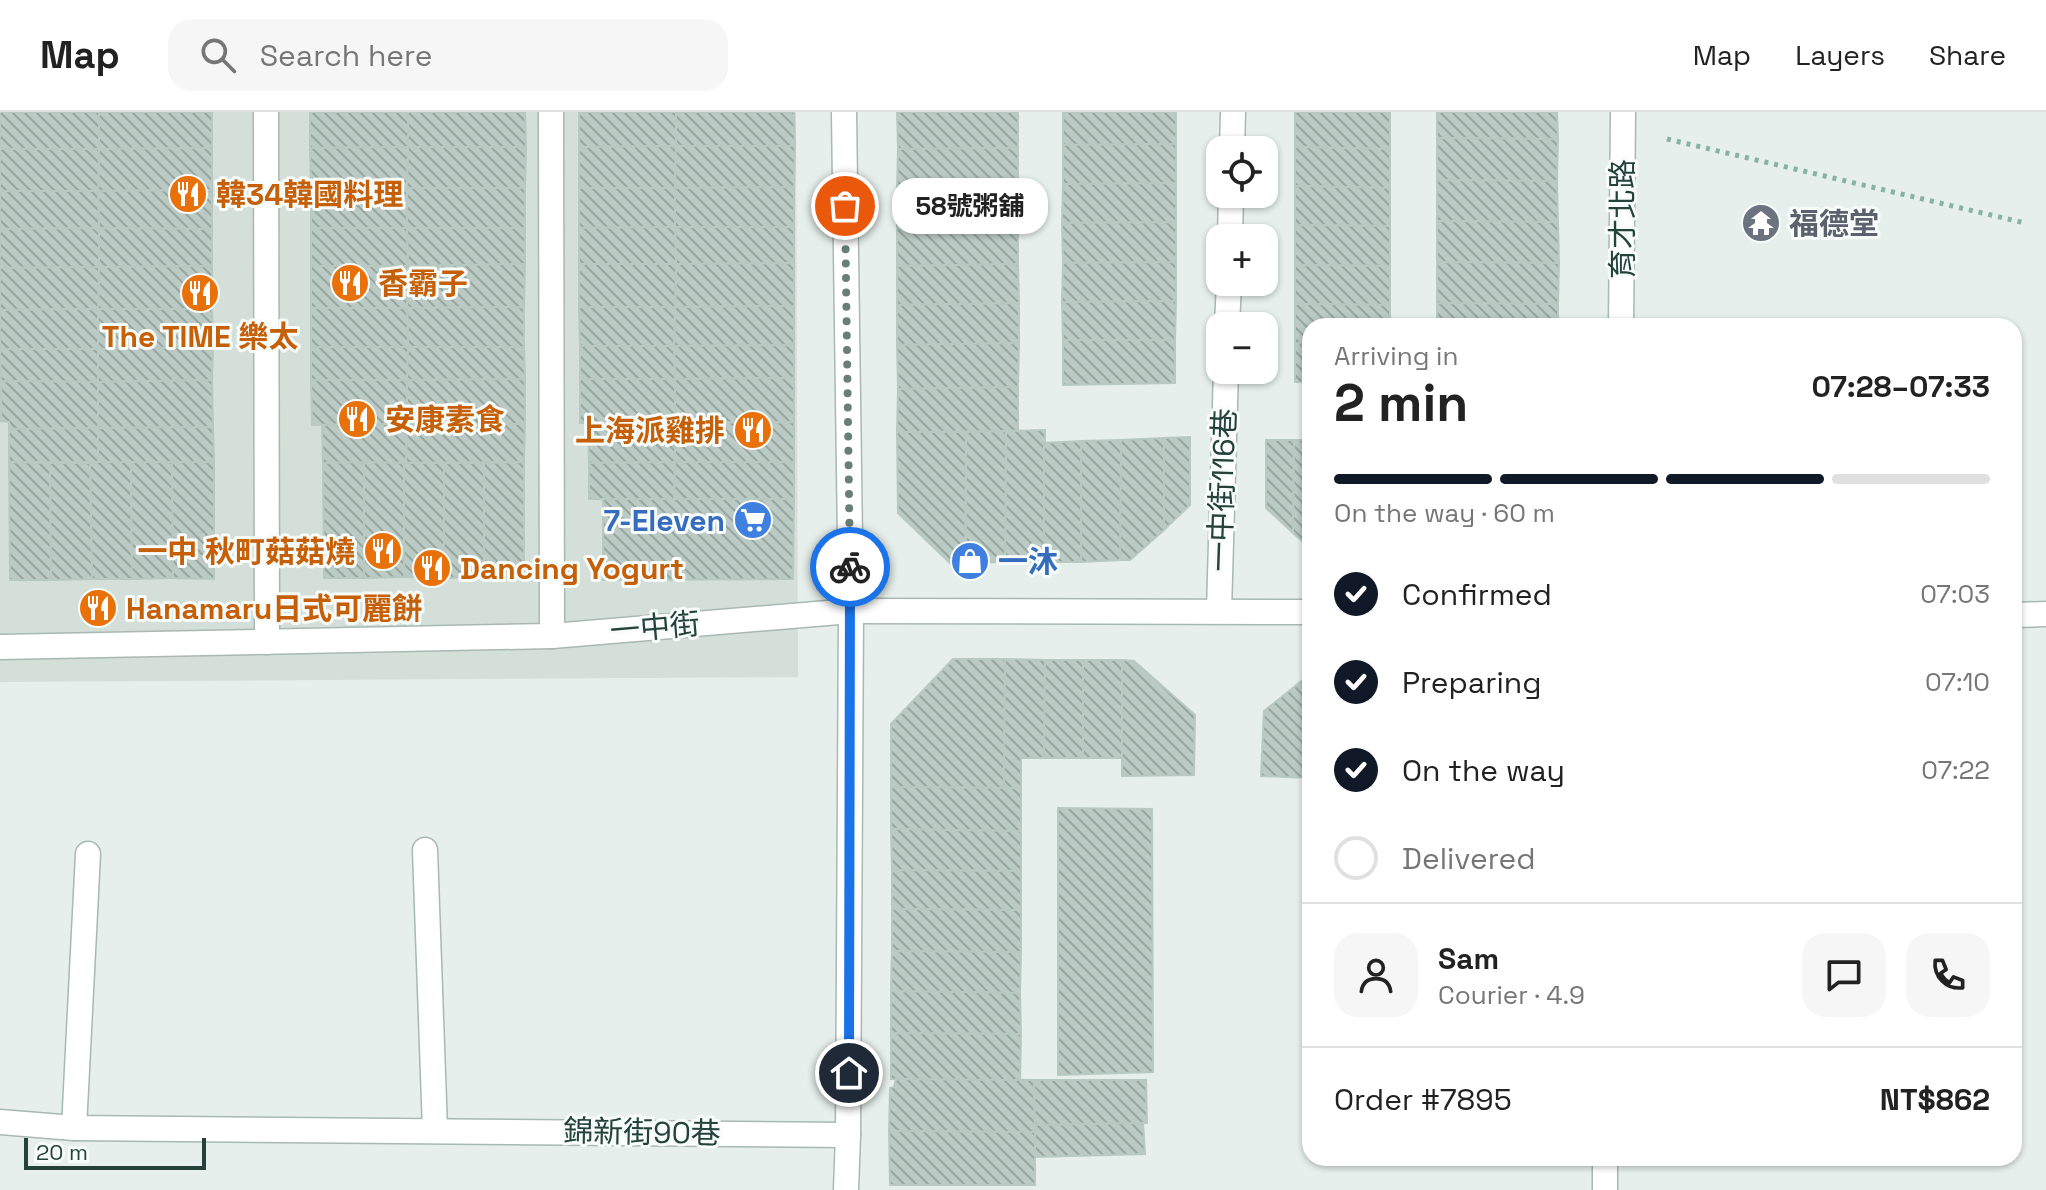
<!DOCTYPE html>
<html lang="en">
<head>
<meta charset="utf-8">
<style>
  body { margin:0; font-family:"Space Grotesk","Noto Sans TC",sans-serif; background:#f6f6f6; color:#222; height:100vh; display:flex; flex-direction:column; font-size:30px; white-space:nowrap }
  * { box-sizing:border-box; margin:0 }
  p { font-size:26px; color:#767676 }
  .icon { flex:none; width:44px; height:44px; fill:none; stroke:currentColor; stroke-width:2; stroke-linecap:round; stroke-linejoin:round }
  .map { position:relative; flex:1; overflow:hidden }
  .side { position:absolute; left:1302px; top:206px; width:720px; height:848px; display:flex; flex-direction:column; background:#fff; border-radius:24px; box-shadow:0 2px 6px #0004 }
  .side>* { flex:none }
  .fabs { position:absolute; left:1206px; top:24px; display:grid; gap:16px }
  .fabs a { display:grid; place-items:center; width:72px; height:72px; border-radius:16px; background:#fff; box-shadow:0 2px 6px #0004; font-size:40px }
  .scale { position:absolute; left:24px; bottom:20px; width:182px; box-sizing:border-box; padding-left:8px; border:4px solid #24423a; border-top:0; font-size:22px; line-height:28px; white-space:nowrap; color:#24423a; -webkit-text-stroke:6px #f7fbf9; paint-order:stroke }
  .pin { position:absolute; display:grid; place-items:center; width:68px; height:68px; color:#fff; margin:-34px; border:4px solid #fff; border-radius:50%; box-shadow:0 2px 8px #0007 }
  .courier { position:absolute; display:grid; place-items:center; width:80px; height:80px; margin:-40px; border:6px solid #1a73e8; border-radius:50%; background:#fff; color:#222; box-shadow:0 2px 10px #0007 }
  .bubble { position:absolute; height:56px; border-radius:24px; background:#fff; box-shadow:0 2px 6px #0004; font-size:26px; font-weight:700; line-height:56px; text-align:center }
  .head em { font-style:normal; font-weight:700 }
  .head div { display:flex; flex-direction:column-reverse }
  .head { display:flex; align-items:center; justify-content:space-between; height:136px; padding:0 32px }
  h1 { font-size:52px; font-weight:700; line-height:60px }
  .bar { display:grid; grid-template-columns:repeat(4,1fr); gap:12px 8px; align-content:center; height:96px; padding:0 32px }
  .bar i { height:10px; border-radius:6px; background:#e0e0e0 }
  .bar .current { background:#111827 }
  .bar p { grid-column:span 4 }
  .line { display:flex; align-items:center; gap:20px; padding:0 32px; border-top:2px solid #e0e0e0 }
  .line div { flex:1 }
  .round { display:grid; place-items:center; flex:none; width:84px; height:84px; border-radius:24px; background:#f6f6f6 }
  ol { padding:0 32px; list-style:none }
  li { display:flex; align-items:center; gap:24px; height:88px }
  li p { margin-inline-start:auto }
  li .icon { padding:8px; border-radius:50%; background:#111827; color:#fff; stroke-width:4 }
  li:last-child { color:#767676 }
  li i { width:44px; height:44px; border:4px solid #e0e0e0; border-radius:50% }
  header { display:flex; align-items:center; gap:48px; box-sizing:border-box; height:112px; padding:0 40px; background:#fff; border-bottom:2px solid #e0e0e0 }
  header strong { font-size:38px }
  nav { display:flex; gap:44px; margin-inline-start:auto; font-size:28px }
  .search { width:560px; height:72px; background:#f6f6f6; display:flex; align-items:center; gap:20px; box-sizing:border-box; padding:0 28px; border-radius:24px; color:#767676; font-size:30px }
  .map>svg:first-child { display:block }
</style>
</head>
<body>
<header>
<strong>Map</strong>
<div class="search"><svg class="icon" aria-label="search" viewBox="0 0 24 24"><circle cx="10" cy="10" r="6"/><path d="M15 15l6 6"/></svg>Search here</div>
<nav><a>Map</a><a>Layers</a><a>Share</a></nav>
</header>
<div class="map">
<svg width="2046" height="1078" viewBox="0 0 2046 1078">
  <defs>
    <pattern id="building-back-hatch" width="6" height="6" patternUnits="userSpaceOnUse" patternTransform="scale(2)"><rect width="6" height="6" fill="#bbcac4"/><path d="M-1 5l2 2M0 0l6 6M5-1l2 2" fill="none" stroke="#98a6a0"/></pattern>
  </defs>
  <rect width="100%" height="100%" fill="#e6efeb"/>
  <!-- built -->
  <path fill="#d4dfda" d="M0 0H796L798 565 0 570Z"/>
  <!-- building -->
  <g fill="url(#building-back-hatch)" stroke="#b8c9c2" stroke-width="2">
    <rect x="0" y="0" width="99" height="37"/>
    <path d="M99 0H212V36L99 37Z"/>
    <path d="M310 0H408V35L310 36Z"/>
    <path d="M408 0H525L526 35H408Z"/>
    <path d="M579 0H676V34L579 35Z"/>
    <path d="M676 0H794L795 34H676Z"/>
    <path d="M897 0H1018V36L898 37Z"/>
    <path d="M1063 0H1176V32L1063 33Z"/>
    <path d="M1295 0H1390V37L1295 35Z"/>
    <path d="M1437 0H1557L1558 27 1437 26Z"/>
    <path d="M1437 26 1558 27 1557 69 1437 68Z"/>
    <path d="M1176 32V71L1063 72V33Z"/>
    <path d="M676 34 675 76H579V35Z"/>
    <path d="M676 34H795L794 75 675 76Z"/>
    <path d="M408 35 407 76 311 77 310 36Z"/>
    <path d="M408 35H526L525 76H407Z"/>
    <path d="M1295 35 1390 37V76L1295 74Z"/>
    <path d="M212 36V78L98 79 99 37Z"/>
    <path d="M1018 36V74L897 76 898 37Z"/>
    <path d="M0 37H99L98 79H0Z"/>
    <path d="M1437 68 1557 69 1558 110 1437 109Z"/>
    <path d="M1176 71V110L1062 111 1063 72Z"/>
    <path d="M1018 74V113L897 115V76Z"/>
    <path d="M1295 74 1390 76V114L1295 113Z"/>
    <path d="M794 75V115H675V76Z"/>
    <path d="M407 76V116H311V77Z"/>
    <rect x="407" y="76" width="118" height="40"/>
    <path d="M579 76H675V115L579 116Z"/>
    <path d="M212 78V117L99 116 98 79Z"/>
    <path d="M0 79H98L99 116 0 117Z"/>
    <path d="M1437 109 1558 110 1559 151 1437 150Z"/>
    <path d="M1176 110V150L1063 151 1062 111Z"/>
    <path d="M1018 113V152L897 154V115Z"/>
    <path d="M1295 113 1390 114V154L1295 153Z"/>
    <path d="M675 115H794V151L676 152Z"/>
    <path d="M675 115 676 152H579V116Z"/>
    <path d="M99 116 212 117V154L99 155Z"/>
    <path d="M99 116V155L0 156V117Z"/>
    <path d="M311 116H407L408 154H311Z"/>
    <path d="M407 116H525V152L408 154Z"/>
    <path d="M1176 150V189L1062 190 1063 151Z"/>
    <path d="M1437 150 1559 151 1558 192 1437 191Z"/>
    <path d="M794 151V194L675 195 676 152Z"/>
    <path d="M525 152 524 195 407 196 408 154Z"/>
    <path d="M579 152H676L675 195H579Z"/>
    <path d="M1018 152 1019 191 897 193V154Z"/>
    <path d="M1295 153 1390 154V193L1295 192Z"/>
    <path d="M212 154V197H98L99 155Z"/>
    <path d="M311 154H408L407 196H311Z"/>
    <path d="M99 155 98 197 0 198V156Z"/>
    <path d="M1176 189 1175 228H1063L1062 190Z"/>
    <path d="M1019 191V231L897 233V193Z"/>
    <path d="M1437 191 1558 192V214H1437Z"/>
    <path d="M1295 192 1390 193V214H1310V232L1295 231Z"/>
    <path d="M794 194V233L674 234 675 195Z"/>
    <path d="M524 195V235H408L407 196Z"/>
    <path d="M579 195H675L674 234H580Z"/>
    <path d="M311 196H407L408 235H311Z"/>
    <path d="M98 197V237H0V198Z"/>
    <path d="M98 197H212L213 235 98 237Z"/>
    <path d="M1063 228H1175V271L1063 273Z"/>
    <path d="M1019 231 1018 275 898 277 897 233Z"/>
    <path d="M1295 231 1310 232V270H1295Z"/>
    <path d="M794 233V266L675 267 674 234Z"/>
    <path d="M580 234H674L675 267H580Z"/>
    <path d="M213 235 212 268 98 270V237Z"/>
    <path d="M311 235H408L407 268H311Z"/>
    <path d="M408 235H524L525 267 407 268Z"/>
    <path d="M0 237H98V270L1 269Z"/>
    <path d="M794 266V310L675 311V267Z"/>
    <path d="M525 267V312H407V268Z"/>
    <rect x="580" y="267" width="95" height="44"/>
    <path d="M212 268 213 315 98 316V270Z"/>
    <path d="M311 268H407V312L312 313Z"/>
    <path d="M1 269 98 270V316L9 317V310L1 309Z"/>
    <path d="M1018 275V319L897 320 898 277Z"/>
    <path d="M794 310V350H675V311Z"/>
    <path d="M588 311H675V350L589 351Z"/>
    <path d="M407 312 406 351H323L322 313Z"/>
    <path d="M407 312H525L524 350 406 351Z"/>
    <path d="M213 315 214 350H98V316Z"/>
    <path d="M98 316V350H9V317Z"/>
    <path d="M1045 318 1044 450H1005L1006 319Z"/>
    <path d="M1006 319 1005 450 966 451V320Z"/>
    <path d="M897 320H966L965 456 954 455 898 401Z"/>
    <path d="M1190 325V393L1164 418V326Z"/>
    <path d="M1164 326V418L1130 448H1120L1121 328Z"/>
    <path d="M1121 328 1120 448 1081 450V329Z"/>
    <path d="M1266 328H1294L1293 421 1266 396Z"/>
    <path d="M1294 328H1310V436L1293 421Z"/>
    <path d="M1081 329V450H1044V331Z"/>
    <path d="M9 350 50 351 51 468H10Z"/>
    <path d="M98 350H131L132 467H92L90 351Z"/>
    <path d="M131 350H172L173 466 132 467Z"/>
    <path d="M172 350H214V467L173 466Z"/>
    <path d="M364 350 404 351V465L364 466Z"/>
    <path d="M364 350V466H324L323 351Z"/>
    <path d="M524 350V465H484V351Z"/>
    <path d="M675 350 674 387H589V351Z"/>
    <path d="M675 350H794V387H674Z"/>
    <path d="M50 351H90L92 467 51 468Z"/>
    <path d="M404 351H444V466L404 465Z"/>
    <path d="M444 351H484V465L444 466Z"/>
    <path d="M603 387H794L793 467 603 468Z"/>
    <path d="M953 547H1005L1004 676 891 675V612Z"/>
    <path d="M1005 547 1045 548 1044 646H1021V676H1004Z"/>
    <path d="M1045 548H1083V646H1044Z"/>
    <rect x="1083" y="548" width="39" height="98"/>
    <path d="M1122 548 1134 549 1195 603 1194 663 1122 664Z"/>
    <path d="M1310 562V666L1261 664 1264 599Z"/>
    <path d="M891 675 1021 676V719L891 717Z"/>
    <path d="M1305 694H1310V978L1305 979Z"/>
    <path d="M1058 696 1152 697 1153 960 1058 963Z"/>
    <path d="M891 717 1021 719V759L892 758Z"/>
    <path d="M892 758 1021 759V798L892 797Z"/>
    <path d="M892 797 1021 798V840L892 839Z"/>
    <path d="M892 839 1021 840 1020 881 891 879Z"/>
    <path d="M891 879 1020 881 1021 922 891 921Z"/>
    <path d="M891 921 1021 922 1020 969 891 967Z"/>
    <path d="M896 967 1034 968 1035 1020 889 1019 890 976 894 975Z"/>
    <path d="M1034 968H1146L1147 1011 1035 1013Z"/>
    <path d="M1143 1011 1145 1042 1035 1045V1013Z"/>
    <path d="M889 1019 1035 1020V1073H890Z"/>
  </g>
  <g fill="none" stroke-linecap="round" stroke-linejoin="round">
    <!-- service casing -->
    <g stroke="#a8b8b2" stroke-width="27">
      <g id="service">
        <path d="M425 738 435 1018"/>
        <path d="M0 1010 74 1016 848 1023"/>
        <path d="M74 1016 88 742"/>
      </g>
    </g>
    <!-- pedestrian casing -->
    <g stroke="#a8b8b2" stroke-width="27">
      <g id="pedestrian">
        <path d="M266 0 267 530"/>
        <path d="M551 0 552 524"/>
        <path d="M1232 38 1233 0"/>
        <path d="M1230 126 1231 82"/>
        <path d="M1227 214 1229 170"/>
        <path d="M1219 499 1226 258"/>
        <path d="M0 535 552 524 851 499"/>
      </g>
    </g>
    <!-- minor casing -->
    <g stroke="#a8b8b2" stroke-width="27">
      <g id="minor">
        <path d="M844 0 851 499 848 1023 846 1078"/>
        <path d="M1621 214 1623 0"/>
        <path d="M1605 1078V1046"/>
      </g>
    </g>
    <!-- tertiary casing -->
    <g stroke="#a8b8b2" stroke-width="27">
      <g id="tertiary">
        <path d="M851 499 1310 500"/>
        <path d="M2014 503 2046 502"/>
      </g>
    </g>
    <!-- path -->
    <path stroke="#86b3a5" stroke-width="5" stroke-dasharray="4 6" stroke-linecap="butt" d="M1667 27 2025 111"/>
    <!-- service -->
    <use href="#service" stroke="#fff" stroke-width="24"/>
    <!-- pedestrian -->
    <use href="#pedestrian" stroke="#fff" stroke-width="24"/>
    <!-- minor -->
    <use href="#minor" stroke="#fff" stroke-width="24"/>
    <!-- tertiary -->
    <use href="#tertiary" stroke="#fff" stroke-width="24"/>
  </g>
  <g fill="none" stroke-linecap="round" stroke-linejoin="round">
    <!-- done -->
    <path stroke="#687f78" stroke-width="8" stroke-dasharray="0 14.4" d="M845 94 850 455"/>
    <!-- route -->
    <path stroke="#1a73e8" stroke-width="10" d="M849 961 850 455"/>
  </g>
  <!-- icons -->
  <defs>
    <g id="restaurant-disc" transform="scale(2)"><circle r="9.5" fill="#e8710a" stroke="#f7fbf9"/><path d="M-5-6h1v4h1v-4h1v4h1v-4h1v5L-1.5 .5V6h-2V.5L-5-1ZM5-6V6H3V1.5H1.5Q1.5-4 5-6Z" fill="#fff"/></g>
    <g id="temple-disc" transform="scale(2)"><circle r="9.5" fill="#6b7280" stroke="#f7fbf9"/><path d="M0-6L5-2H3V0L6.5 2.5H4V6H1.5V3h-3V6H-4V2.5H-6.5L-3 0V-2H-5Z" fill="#fff"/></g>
    <g id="supermarket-disc" transform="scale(2)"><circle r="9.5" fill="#3f7fe0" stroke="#f7fbf9"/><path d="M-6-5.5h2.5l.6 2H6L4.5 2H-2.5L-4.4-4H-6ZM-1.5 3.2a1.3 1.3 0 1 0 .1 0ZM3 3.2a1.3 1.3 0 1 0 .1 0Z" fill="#fff"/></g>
    <g id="shop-disc" transform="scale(2)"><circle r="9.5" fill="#3f7fe0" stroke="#f7fbf9"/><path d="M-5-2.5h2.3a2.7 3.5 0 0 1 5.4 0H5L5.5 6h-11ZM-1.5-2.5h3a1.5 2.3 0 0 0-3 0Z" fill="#fff"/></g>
  </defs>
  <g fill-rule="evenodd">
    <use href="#restaurant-disc" x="188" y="82"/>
    <use href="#temple-disc" x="1761" y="111"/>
    <use href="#restaurant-disc" x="350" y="171"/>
    <use href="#restaurant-disc" x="200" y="181"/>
    <use href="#restaurant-disc" x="357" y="307"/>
    <use href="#restaurant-disc" x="753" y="318"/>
    <use href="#supermarket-disc" x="753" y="408"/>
    <use href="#restaurant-disc" x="383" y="439"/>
    <use href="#shop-disc" x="970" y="449"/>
    <use href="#restaurant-disc" x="432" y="456"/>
    <use href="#restaurant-disc" x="98" y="496"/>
  </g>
  <g text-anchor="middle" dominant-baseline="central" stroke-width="6" stroke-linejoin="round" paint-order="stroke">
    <!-- food labels -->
    <g font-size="30" font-weight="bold" fill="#c56008" stroke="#f7fbf9" text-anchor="start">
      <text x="216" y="82">韓34韓國料理</text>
      <text x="378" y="171">香霸子</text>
      <text x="200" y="224" text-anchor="middle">The TIME 樂太</text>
      <text x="385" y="307">安康素食</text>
      <text x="725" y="318" text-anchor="end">上海派雞排</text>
      <text x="355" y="439" text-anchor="end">一中 秋町菇菇燒</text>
      <text x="460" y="456">Dancing Yogurt</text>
      <text x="126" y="496">Hanamaru日式可麗餅</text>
    </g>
    <!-- street labels -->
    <g font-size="30" fill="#24423a" stroke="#f7fbf9">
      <text transform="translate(1622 107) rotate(-90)">育才北路</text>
      <text transform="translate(1222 378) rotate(-88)">一中街116巷</text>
      <text transform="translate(655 515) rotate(-5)">一中街</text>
      <text transform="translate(642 1020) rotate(1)">錦新街90巷</text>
    </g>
    <!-- worship labels -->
    <g font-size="30" font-weight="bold" fill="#5b616d" stroke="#f7fbf9" text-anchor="start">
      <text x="1789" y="111">福德堂</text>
    </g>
    <!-- shop labels -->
    <g font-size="30" font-weight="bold" fill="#366cbe" stroke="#f7fbf9" text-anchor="end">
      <text x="725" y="408">7-Eleven</text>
      <text x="998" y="449" text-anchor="start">一沐</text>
    </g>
  </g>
</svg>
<div class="fabs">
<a><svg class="icon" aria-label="locate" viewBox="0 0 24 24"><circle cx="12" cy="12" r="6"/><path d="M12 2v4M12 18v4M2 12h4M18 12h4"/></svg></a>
<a>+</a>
<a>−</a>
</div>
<div class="scale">20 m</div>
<div class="pin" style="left:845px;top:94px;background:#ea580c"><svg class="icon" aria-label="bag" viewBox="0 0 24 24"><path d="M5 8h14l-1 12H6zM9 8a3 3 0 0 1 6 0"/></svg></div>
<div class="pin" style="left:849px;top:961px;background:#1f2937"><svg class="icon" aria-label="home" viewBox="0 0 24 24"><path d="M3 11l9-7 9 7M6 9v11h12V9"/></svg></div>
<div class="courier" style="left:850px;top:455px"><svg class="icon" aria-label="bike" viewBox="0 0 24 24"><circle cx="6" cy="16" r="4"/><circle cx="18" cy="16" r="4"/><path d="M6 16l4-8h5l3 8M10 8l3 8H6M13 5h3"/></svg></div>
<div class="bubble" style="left:892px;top:66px;width:156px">58號粥舖</div>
<section class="side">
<div class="head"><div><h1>2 min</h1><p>Arriving in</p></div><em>07:28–07:33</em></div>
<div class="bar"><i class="current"></i><i class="current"></i><i class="current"></i><i></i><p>On the way · 60 m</p></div>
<ol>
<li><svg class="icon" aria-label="check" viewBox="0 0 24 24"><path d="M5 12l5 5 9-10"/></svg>Confirmed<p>07:03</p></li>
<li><svg class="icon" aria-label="check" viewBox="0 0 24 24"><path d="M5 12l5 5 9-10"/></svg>Preparing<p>07:10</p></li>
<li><svg class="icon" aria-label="check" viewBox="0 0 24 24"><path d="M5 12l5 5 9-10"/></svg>On the way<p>07:22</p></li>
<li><i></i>Delivered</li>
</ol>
<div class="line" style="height:144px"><a class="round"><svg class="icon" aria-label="person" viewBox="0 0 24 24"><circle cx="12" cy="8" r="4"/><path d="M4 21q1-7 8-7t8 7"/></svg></a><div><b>Sam</b><p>Courier · 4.9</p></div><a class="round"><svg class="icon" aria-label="chat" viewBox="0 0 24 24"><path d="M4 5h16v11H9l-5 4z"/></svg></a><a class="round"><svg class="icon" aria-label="phone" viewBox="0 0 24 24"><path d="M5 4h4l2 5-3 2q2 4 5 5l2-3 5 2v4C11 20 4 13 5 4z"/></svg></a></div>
<div class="line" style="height:104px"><div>Order #7895</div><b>NT$862</b></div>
</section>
</div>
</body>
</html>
